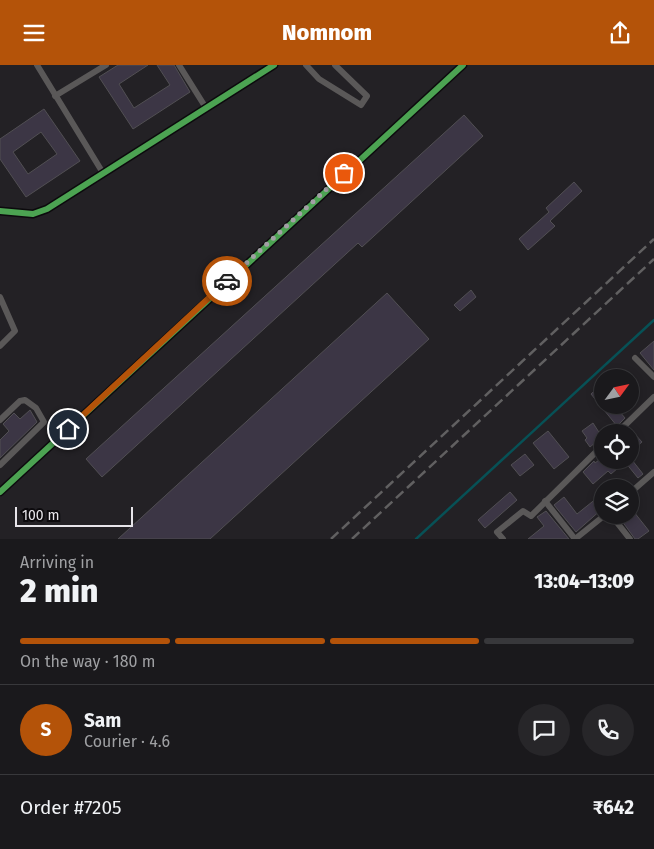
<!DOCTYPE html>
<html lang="en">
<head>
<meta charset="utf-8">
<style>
  body { margin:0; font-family:"Fira Sans",sans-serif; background:#272629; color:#f1f3f6; height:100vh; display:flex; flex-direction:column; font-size:19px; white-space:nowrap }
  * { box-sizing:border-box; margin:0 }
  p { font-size:16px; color:#9fa0a3 }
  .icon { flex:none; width:28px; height:28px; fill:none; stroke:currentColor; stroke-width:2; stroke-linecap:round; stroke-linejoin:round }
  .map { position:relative; height:474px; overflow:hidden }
  .side { display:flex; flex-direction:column; background:#1a191c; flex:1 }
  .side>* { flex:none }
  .needle { width:32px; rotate:57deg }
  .controls { position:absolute; left:594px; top:304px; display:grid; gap:10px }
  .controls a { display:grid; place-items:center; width:45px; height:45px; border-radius:50%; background:#1a191c; box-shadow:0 2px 8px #0003,0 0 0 1px #38383b; font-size:25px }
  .scale { position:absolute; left:15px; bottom:12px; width:118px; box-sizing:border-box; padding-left:5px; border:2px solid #e7e5ea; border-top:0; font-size:14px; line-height:18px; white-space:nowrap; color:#e7e5ea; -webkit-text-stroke:4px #0c0a0d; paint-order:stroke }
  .pin { position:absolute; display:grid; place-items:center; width:42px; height:42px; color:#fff; margin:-21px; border:2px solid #fff; border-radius:50%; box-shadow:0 1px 5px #0007 }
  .courier { position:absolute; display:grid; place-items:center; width:50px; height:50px; margin:-25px; border:4px solid #b45309; border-radius:50%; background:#fff; color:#222; box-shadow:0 1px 6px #0007 }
  .overview em { font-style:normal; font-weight:800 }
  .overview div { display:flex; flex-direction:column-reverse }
  .overview { display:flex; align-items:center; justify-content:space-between; height:85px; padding:0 20px }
  h1 { font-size:32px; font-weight:800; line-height:38px }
  .bar { display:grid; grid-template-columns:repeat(4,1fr); gap:8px 5px; align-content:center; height:60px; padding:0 20px }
  .bar i { height:6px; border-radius:4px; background:#38383b }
  .bar .selected { background:#b45309 }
  .bar p { grid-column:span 4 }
  .line { display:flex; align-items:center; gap:12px; padding:0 20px; border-top:1px solid #38383b }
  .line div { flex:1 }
  .round { display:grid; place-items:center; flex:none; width:52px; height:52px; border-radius:26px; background:#272629 }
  header { display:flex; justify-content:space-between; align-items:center; height:65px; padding:0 20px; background:#b45309; color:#fff; font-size:22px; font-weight:800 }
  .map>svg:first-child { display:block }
</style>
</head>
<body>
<header><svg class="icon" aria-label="menu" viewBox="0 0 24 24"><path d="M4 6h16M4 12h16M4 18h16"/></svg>Nomnom<svg class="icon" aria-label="share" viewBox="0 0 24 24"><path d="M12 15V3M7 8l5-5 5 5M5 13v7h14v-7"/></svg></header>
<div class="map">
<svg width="654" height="474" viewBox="0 0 654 474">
  <rect width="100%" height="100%" fill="#232125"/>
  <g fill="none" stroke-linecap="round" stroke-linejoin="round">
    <!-- stream -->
    <path stroke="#075156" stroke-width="2.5" d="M416 474 654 255"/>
  </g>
  <!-- building -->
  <g fill="#3c3645" stroke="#514f53" fill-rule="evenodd">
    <path d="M118 0H148L119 19 134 43 170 20 157 0H174L190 27 133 64 99 12Z"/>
    <path d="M44 44 80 96 26 132 0 94V74ZM41 67 57 89 28 109 13 87Z"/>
    <path d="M464 50 483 71 362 182 358 178 102 412 86 394Z"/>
    <path d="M574 117 582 126 550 156 555 161 528 185 519 174 549 147 546 143Z"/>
    <path d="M471 225 476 232 460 246 454 240Z"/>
    <path d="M387 228 429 274 210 474H118Z"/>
    <path d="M654 276V305L640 288Z"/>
    <path d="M599 322 602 326V340H614L625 353 617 361 591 329Z"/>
    <path d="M30 345 37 357 0 393V375L9 366 3 359 14 348 20 354Z"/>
    <path d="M593 358 602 372 590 382 585 375 587 373 582 366Z"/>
    <path d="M548 366 569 392 554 404 533 378Z"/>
    <path d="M633 367 642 377 630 387V370Z"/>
    <path d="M525 389 534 400 520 411 511 400Z"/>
    <path d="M599 395H632L643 409 638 413 625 397 611 409 608 406 593 419 583 407 594 396 595 398Z"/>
    <path d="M510 427 517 435 485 463 478 455Z"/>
    <path d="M602 429V444L576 467 554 440 564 432 577 449Z"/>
    <path d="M546 446 569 474H528L544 461 537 452Z"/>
    <path d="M634 447 649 466 638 474H635L622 456Z"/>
  </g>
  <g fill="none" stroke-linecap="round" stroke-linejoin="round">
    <!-- minor -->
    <g stroke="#5a5858" stroke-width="6">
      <path d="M37 0 103 108"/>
      <path d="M179 0 206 43"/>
      <path d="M306 0 319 14 361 40 367 31 335 0"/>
      <path d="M55 31 106 0"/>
      <path d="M0 146 33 149 47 144 274 0"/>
      <path d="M0 232 15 266 0 281"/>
      <path d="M635 293 654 312"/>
      <path d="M0 355 20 336 25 335 36 343 44 357 0 400"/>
      <path d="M617 368 654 332"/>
      <path d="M630 428 654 407"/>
      <path d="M545 436 575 474"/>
      <path d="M611 450 630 474"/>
      <path d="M503 474 497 467 523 446 531 451 602 381"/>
      <path d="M575 474 605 450"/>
    </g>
    <!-- tertiary -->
    <path stroke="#5a5858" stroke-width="8" d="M0 427 463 0"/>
    <!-- rail -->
    <g stroke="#616061" stroke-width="2.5" stroke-dasharray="10 5" stroke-linecap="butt">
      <path d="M331 474 654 174"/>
      <path d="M352 474 654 194"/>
    </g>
    <!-- cycleway casing -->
    <g stroke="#0c0a0d" stroke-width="9">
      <g id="cycleway">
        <path d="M0 146 33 149 47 144 274 0"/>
        <path d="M0 427 463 0"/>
      </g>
    </g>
    <!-- cycleway -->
    <use href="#cycleway" stroke="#4ca352" stroke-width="6"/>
  </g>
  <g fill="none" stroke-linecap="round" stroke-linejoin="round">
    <!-- done -->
    <path stroke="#a2a0a5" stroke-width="5" stroke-dasharray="0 9" d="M227 216 344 108"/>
    <!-- route -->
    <path stroke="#b45309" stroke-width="6" d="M68 364 227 216"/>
  </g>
</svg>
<div class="controls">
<a><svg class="needle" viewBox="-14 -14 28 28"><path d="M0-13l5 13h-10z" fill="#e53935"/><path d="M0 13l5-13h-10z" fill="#9fa0a3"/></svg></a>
<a><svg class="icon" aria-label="locate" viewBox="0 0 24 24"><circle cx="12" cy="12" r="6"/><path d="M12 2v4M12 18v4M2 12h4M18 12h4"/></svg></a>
<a><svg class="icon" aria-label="layers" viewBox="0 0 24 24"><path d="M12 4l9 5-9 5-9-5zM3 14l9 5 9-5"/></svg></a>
</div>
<div class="scale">100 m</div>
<div class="pin" style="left:344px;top:108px;background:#ea580c"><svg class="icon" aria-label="bag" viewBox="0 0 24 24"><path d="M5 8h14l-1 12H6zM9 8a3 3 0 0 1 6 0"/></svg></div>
<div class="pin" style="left:68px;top:364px;background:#1f2937"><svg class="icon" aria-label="home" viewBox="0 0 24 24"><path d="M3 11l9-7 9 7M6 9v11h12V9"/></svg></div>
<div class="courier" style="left:227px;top:216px"><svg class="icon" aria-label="car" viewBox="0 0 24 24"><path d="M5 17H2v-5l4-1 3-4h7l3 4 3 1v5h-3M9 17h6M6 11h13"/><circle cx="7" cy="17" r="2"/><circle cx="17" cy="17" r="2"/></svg></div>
</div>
<section class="side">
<div class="overview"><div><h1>2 min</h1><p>Arriving in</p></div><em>13:04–13:09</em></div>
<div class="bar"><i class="selected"></i><i class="selected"></i><i class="selected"></i><i></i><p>On the way · 180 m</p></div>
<div class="line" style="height:90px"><b class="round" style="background:#b45309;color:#fff">S</b><div><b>Sam</b><p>Courier · 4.6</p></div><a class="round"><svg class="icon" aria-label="chat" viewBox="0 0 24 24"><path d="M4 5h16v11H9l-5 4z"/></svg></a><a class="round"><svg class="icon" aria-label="phone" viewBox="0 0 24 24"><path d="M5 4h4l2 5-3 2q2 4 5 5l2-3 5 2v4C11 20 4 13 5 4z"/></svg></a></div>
<div class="line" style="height:65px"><div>Order #7205</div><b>₹642</b></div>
</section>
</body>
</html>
